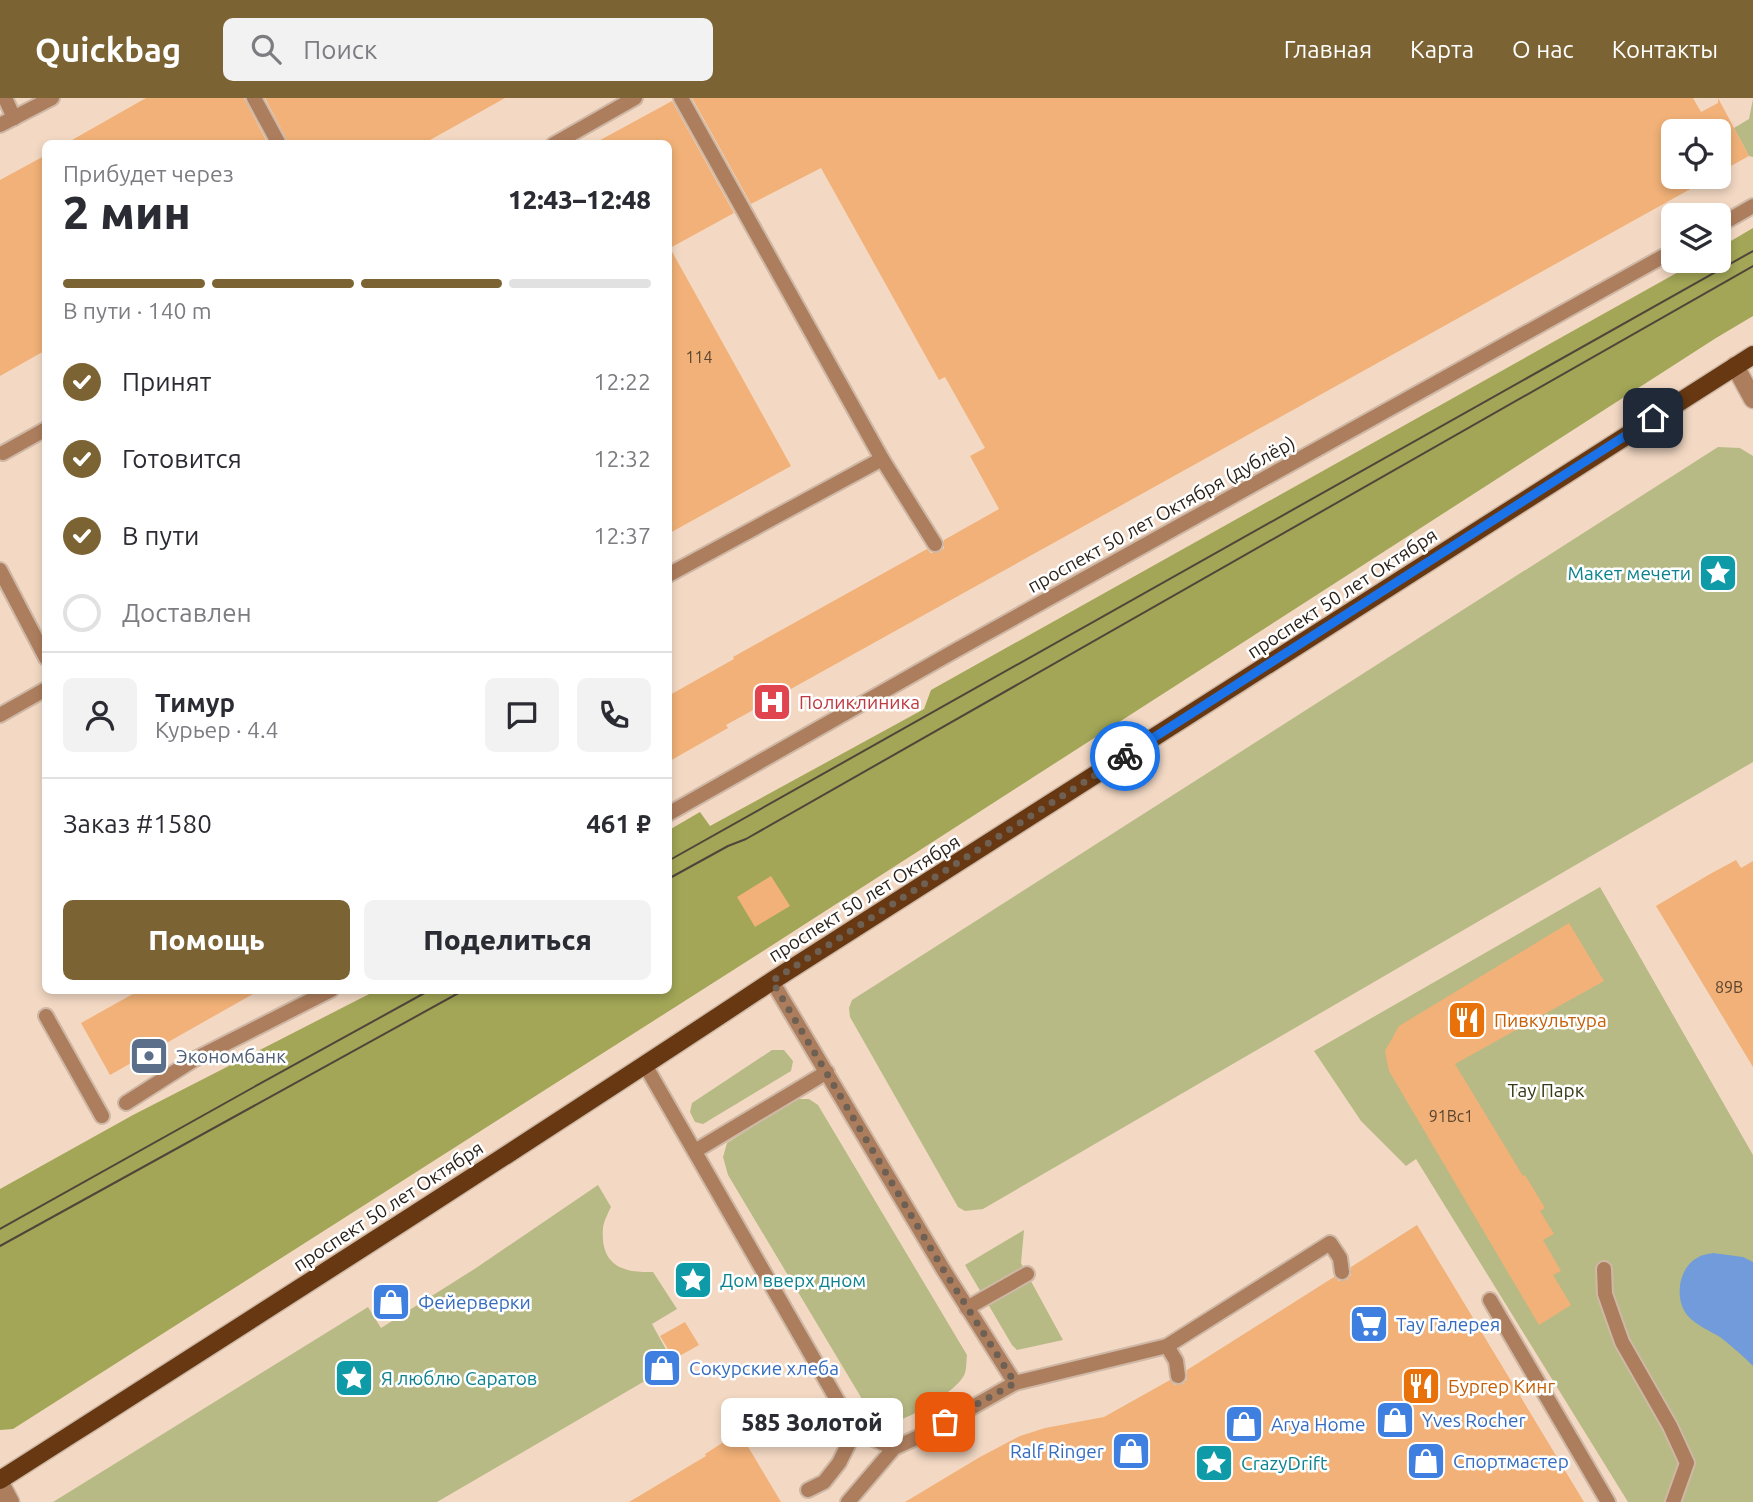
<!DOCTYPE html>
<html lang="ru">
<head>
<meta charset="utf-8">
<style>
  body { margin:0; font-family:Ubuntu,sans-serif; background:#f2f2f3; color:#2b2b33; height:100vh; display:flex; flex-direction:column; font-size:26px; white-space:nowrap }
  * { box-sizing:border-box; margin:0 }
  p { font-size:23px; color:#7c7c81 }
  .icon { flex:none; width:38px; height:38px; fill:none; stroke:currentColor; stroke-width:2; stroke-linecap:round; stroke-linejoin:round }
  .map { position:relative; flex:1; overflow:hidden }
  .drawer { position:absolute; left:42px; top:42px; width:630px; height:854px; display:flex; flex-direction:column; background:#fff; border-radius:10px; box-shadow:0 4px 10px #0003 }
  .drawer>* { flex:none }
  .fabs { position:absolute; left:1661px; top:21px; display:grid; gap:14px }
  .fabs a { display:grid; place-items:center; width:70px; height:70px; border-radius:10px; background:#fff; box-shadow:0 4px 10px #0003; font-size:35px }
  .pin { position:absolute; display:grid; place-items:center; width:60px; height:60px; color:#fff; margin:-30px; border-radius:14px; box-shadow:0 4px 10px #0006 }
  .courier { position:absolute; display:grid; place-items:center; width:70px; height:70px; margin:-35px; border:5px solid #1a73e8; border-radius:50%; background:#fff; color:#222; box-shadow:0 2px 9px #0007 }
  .bubble { position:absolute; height:49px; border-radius:10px; background:#fff; box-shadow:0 4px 10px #0003; font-size:23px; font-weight:800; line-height:49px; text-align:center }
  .summary em { font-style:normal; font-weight:800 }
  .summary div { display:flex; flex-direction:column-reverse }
  .summary { display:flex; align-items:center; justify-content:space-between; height:119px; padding:0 21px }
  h1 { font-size:46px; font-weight:800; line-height:52px }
  .bar { display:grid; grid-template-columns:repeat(4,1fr); gap:10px 7px; align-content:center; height:84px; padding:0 21px }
  .bar i { height:9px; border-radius:5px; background:#e1e1e2 }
  .bar .active { background:#7b6333 }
  .bar p { grid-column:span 4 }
  .line { display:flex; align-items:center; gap:18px; padding:0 21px; border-top:2px solid #e1e1e2 }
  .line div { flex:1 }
  .round { display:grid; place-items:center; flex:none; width:74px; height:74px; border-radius:10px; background:#f2f2f3 }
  ol { padding:0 21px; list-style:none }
  li { display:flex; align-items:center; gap:21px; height:77px }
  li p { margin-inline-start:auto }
  li .icon { padding:7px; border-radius:50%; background:#7b6333; color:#fff; stroke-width:4 }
  li:last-child { color:#7c7c81 }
  li i { width:38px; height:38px; border:4px solid #e1e1e2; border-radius:50% }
  .action { display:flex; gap:14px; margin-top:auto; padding:14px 21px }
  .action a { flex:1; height:80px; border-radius:10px; background:#7b6333; color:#fff; font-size:28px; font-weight:800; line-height:80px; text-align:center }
  .action a+a { background:#f2f2f3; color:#2b2b33 }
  header { display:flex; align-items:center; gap:42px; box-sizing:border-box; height:98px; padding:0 35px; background:#7b6333; color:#fff }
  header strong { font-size:33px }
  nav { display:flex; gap:38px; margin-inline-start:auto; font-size:24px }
  .search { width:490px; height:63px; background:#f2f2f3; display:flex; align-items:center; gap:18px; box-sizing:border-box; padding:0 24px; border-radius:10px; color:#7c7c81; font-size:26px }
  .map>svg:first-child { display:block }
</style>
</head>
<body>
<header>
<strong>Quickbag</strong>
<div class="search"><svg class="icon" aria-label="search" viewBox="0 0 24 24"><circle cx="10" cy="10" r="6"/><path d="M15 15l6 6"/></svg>Поиск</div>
<nav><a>Главная</a><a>Карта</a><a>О нас</a><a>Контакты</a></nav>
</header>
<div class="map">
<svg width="1753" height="1404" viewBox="0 0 1753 1404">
  <rect width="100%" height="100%" fill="#f3d9c4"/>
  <!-- green -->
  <g fill="#b7ba85">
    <path d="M1753 1V59L1749 58 1734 30 1749 21Z"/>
    <path d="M1718 349 1740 350 1753 358V664L983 1111 965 1113 958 1109 850 919 849 910 852 902Z"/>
    <path d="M1600 789 1753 1057V1404H1628L1416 1061 1406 1068 1361 1023 1314 953Z"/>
    <path d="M772 952H784L793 963 791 973 703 1026 695 1024 690 1014 692 1005Z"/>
    <path d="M796 1001H809L818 1007 967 1257C966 1264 967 1274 963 1279 956 1292 914 1318 899 1322 894 1323 888 1323 883 1324L871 1316 728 1077 723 1059 727 1045Z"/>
    <path d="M598 1087 611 1109C608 1115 604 1123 603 1130 600 1167 622 1175 653 1174L677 1211 652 1226 674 1266 437 1404H53L368 1209 381 1230 476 1170Z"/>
    <path d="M1024 1132 1021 1165 1063 1242 1017 1252 1012 1247 965 1167Z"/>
  </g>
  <!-- forest -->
  <path fill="#a2a656" d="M1753 130V218L1716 240 760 855 13 1331 0 1332V1091L133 1017 375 893 668 892 669 732 700 714 710 728 924 611 931 592 1698 163H1718L1719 150Z"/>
  <!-- water -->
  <path fill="#719bda" d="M1713 1155 1743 1159 1753 1164V1268C1743 1258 1732 1248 1720 1239 1710 1233 1696 1227 1688 1218 1674 1202 1678 1170 1697 1160 1701 1157 1708 1156 1713 1155Z"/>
  <!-- building -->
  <g fill="#f1b178">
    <path d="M146 0H244L268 46H65Z"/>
    <path d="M265 0H505L423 46H289Z"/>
    <path d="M692 0H1693L1701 14 1718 5V0L1749 58 1718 75V33H1673V79H1712L726 627 728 630 668 664V598L734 561 733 559 927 451 931 455 939 454 944 450V442L999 411 970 358 985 350 945 279 939 282 821 70 751 106Z"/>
    <path d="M672 3 734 115 670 150 791 368 668 436V46H593Z"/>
    <path d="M46 57V252L0 278V82Z"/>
    <path d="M1736 762 1741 770 1753 763V969L1656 808 1710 776Z"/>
    <path d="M771 778 790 808 755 829 737 799Z"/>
    <path d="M1569 825 1604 883 1455 966 1523 1078 1525 1077 1545 1110 1540 1113 1554 1136 1543 1142 1561 1173 1553 1177 1571 1207 1539 1227 1389 973 1385 953 1399 928Z"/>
    <path d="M140 892H260L110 977 81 925Z"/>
    <path d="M1417 1127 1584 1404H905L980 1359 1020 1338 1045 1330 1104 1319 1170 1282 1175 1287 1183 1286 1187 1281V1272L1334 1179 1339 1183 1347 1182 1351 1177V1169Z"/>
    <path d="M685 1224 699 1247 674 1261 660 1238Z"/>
    <path d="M730 1340 735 1348 744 1342 781 1404H629L706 1358 705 1356Z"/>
  </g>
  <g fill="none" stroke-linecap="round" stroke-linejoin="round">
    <!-- service casing -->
    <g stroke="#ceb8a5" stroke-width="18">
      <g id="service">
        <path d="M5 0 14 20"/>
        <path d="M254 0 279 46"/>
        <path d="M0 27 52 0"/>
        <path d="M554 46 635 0"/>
        <path d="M1718 128 1753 108"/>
        <path d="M3 355 46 331"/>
        <path d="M882 361 935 446"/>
        <path d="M0 472 46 560"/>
        <path d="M668 477 882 361 681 0"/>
        <path d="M0 617 46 591"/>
        <path d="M668 716 951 555 1673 153"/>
        <path d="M772 883 943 1171 1015 1285"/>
        <path d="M46 918 102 1018"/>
        <path d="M645 967 855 1333 894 1350"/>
        <path d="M126 1005 195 961 331 892"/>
        <path d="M695 1053 827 974"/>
        <path d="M1604 1171 1605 1196 1622 1244 1670 1328 1687 1365 1673 1404"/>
        <path d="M1490 1202 1608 1404"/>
        <path d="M967 1210 1027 1176"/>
        <path d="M1167 1248 1176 1263 1178 1278"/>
        <path d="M808 1392 824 1384 839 1365 855 1333"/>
        <path d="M848 1404 894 1350 927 1335 1015 1285 1167 1248 1330 1145 1340 1160 1342 1174"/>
      </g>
    </g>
    <!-- minor casing -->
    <g stroke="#ceb8a5" stroke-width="21">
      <path id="minor" d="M0 1385 10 1404"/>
    </g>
    <!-- tertiary casing -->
    <g stroke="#ceb8a5" stroke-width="21">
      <path id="tertiary" d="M1735 268 1753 301"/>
    </g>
    <!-- primary casing -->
    <g stroke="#ceb8a5" stroke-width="21">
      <path id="primary" d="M0 1382C258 1217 517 1052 772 883L1753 257"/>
    </g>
    <!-- service -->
    <use href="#service" stroke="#ad7e5e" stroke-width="14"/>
    <!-- minor -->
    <use href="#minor" stroke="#ad7e5e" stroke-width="18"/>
    <!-- tertiary -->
    <use href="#tertiary" stroke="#ad7e5e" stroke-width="18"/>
    <!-- primary -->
    <use href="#primary" stroke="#673811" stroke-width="18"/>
    <!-- tram -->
    <g stroke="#51453a" stroke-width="2">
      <path d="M668 763 1753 153"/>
      <path d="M668 781 728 748 746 741 1753 168"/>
      <path d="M0 1131 254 989 430 892"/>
      <path d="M0 1148 464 892"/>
    </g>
  </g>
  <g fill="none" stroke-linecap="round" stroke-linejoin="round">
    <!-- done -->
    <path stroke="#6f6054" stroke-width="7" stroke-dasharray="0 12.6" d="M945 1324 1015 1285 943 1171 772 883 1125 658"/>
    <!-- route -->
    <path stroke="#1a73e8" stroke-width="9" d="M1125 658 1653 320"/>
  </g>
  <!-- icons -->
  <defs>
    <g id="sight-square" transform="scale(2.0125)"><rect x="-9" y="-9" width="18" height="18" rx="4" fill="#0f9aa8" stroke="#fff"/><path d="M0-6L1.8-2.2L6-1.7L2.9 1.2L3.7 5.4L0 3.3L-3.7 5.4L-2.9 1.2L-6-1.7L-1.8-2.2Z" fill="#fff"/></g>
    <g id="hospital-square" transform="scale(2.0125)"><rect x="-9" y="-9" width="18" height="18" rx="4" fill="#e0444e" stroke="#fff"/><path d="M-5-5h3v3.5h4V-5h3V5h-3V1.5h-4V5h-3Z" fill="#fff"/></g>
    <g id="restaurant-square" transform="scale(2.0125)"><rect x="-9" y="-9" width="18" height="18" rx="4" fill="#e8710a" stroke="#fff"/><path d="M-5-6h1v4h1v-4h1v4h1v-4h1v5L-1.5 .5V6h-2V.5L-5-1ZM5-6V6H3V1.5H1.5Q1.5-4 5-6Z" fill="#fff"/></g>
    <g id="bank-square" transform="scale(2.0125)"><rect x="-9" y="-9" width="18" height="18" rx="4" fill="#5c6f8a" stroke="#fff"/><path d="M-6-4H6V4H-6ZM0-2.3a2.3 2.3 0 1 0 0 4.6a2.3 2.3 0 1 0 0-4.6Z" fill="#fff"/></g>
    <g id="shop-square" transform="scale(2.0125)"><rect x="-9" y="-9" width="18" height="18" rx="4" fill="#3f7fe0" stroke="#fff"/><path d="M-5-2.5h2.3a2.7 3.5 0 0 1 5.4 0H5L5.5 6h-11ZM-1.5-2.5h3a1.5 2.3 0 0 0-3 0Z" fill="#fff"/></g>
    <g id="supermarket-square" transform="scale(2.0125)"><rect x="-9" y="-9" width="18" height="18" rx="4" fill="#3f7fe0" stroke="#fff"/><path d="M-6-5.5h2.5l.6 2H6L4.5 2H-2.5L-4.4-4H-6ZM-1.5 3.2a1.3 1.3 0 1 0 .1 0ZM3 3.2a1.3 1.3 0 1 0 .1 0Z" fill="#fff"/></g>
  </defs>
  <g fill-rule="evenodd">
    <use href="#sight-square" x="1718" y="475"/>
    <use href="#hospital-square" x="772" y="604"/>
    <use href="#restaurant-square" x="1467" y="922"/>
    <use href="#bank-square" x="149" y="958"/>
    <use href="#sight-square" x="693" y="1182"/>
    <use href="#shop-square" x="391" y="1204"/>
    <use href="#supermarket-square" x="1369" y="1226"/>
    <use href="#shop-square" x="662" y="1270"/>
    <use href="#sight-square" x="354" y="1280"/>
    <use href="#restaurant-square" x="1421" y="1288"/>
    <use href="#shop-square" x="1395" y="1322"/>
    <use href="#shop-square" x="1244" y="1326"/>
    <use href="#shop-square" x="1131" y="1353"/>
    <use href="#shop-square" x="1426" y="1363"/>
    <use href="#sight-square" x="1214" y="1365"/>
  </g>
  <g text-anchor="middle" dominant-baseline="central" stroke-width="5" stroke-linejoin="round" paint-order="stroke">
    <!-- number labels -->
    <g font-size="16" fill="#5a442f">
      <text x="699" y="259">114</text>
      <text x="1729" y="889">89В</text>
      <text x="1451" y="1018">91Вс1</text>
    </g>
    <!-- street labels -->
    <g font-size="19" fill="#281f17" stroke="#fff">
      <text transform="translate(1161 416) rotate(-29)">проспект 50 лет Октября (дублёр)</text>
      <text transform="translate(1342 495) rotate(-33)">проспект 50 лет Октября</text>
      <text transform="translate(864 800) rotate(-32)">проспект 50 лет Октября</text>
      <text transform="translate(388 1108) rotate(-33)">проспект 50 лет Октября</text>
    </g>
    <!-- culture labels -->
    <g font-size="19" fill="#0d838f" stroke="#fff" text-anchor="start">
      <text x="1691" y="475" text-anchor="end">Макет мечети</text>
      <text x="720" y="1182">Дом вверх дном</text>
      <text x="381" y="1280">Я люблю Саратов</text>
      <text x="1241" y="1365">CrazyDrift</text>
    </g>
    <!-- health labels -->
    <g font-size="19" fill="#be3a42" stroke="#fff" text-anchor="start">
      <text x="799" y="604">Поликлиника</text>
    </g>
    <!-- food labels -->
    <g font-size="19" fill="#c56008" stroke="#fff" text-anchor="start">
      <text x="1494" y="922">Пивкультура</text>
      <text x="1448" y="1288">Бургер Кинг</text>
    </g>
    <!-- service labels -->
    <g font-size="19" fill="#4e5e75" stroke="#fff" text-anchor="start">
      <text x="176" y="958">Экономбанк</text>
    </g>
    <!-- park labels -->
    <g font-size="19" fill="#383916" stroke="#fff">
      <text x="1546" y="992">Тау Парк</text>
    </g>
    <!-- shop labels -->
    <g font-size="19" fill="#366cbe" stroke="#fff" text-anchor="start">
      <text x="418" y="1204">Фейерверки</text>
      <text x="1396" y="1226">Тау Галерея</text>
      <text x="689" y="1270">Сокурские хлеба</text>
      <text x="1422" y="1322">Yves Rocher</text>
      <text x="1271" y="1326">Arya Home</text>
      <text x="1104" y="1353" text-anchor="end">Ralf Ringer</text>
      <text x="1453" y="1363">Спортмастер</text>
    </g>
  </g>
</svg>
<div class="fabs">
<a><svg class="icon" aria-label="locate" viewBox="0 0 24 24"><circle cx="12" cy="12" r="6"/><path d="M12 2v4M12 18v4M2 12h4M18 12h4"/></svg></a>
<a><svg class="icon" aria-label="layers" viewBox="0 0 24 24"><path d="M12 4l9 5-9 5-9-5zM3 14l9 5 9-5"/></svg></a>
</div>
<div class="pin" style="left:945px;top:1324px;background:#ea580c"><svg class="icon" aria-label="bag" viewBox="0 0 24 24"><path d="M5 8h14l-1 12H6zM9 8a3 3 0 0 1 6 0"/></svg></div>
<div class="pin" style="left:1653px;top:320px;background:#1f2937"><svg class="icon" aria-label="home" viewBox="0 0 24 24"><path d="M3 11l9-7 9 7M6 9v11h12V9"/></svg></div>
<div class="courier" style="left:1125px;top:658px"><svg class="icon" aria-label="bike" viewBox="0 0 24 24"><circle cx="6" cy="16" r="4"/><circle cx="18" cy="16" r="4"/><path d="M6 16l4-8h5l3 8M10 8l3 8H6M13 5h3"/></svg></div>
<div class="bubble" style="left:721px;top:1300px;width:182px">585 Золотой</div>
<section class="drawer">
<div class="summary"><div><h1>2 мин</h1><p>Прибудет через</p></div><em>12:43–12:48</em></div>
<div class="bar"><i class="active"></i><i class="active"></i><i class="active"></i><i></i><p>В пути · 140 m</p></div>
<ol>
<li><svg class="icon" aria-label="check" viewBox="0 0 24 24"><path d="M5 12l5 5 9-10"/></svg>Принят<p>12:22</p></li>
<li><svg class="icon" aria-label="check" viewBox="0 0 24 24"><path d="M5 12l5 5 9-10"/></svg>Готовится<p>12:32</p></li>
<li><svg class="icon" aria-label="check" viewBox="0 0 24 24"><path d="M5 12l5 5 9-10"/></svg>В пути<p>12:37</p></li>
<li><i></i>Доставлен</li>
</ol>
<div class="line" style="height:126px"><a class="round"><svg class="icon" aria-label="person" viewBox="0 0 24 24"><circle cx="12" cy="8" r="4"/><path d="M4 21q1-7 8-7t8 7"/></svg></a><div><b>Тимур</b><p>Курьер · 4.4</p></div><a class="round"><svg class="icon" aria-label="chat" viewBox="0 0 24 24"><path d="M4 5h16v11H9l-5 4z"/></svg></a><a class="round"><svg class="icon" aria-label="phone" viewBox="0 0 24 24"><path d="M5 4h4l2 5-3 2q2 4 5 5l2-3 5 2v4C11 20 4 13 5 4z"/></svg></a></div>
<div class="line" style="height:91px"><div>Заказ #1580</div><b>461 ₽</b></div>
<div class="action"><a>Помощь</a><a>Поделиться</a></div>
</section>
</div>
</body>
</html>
